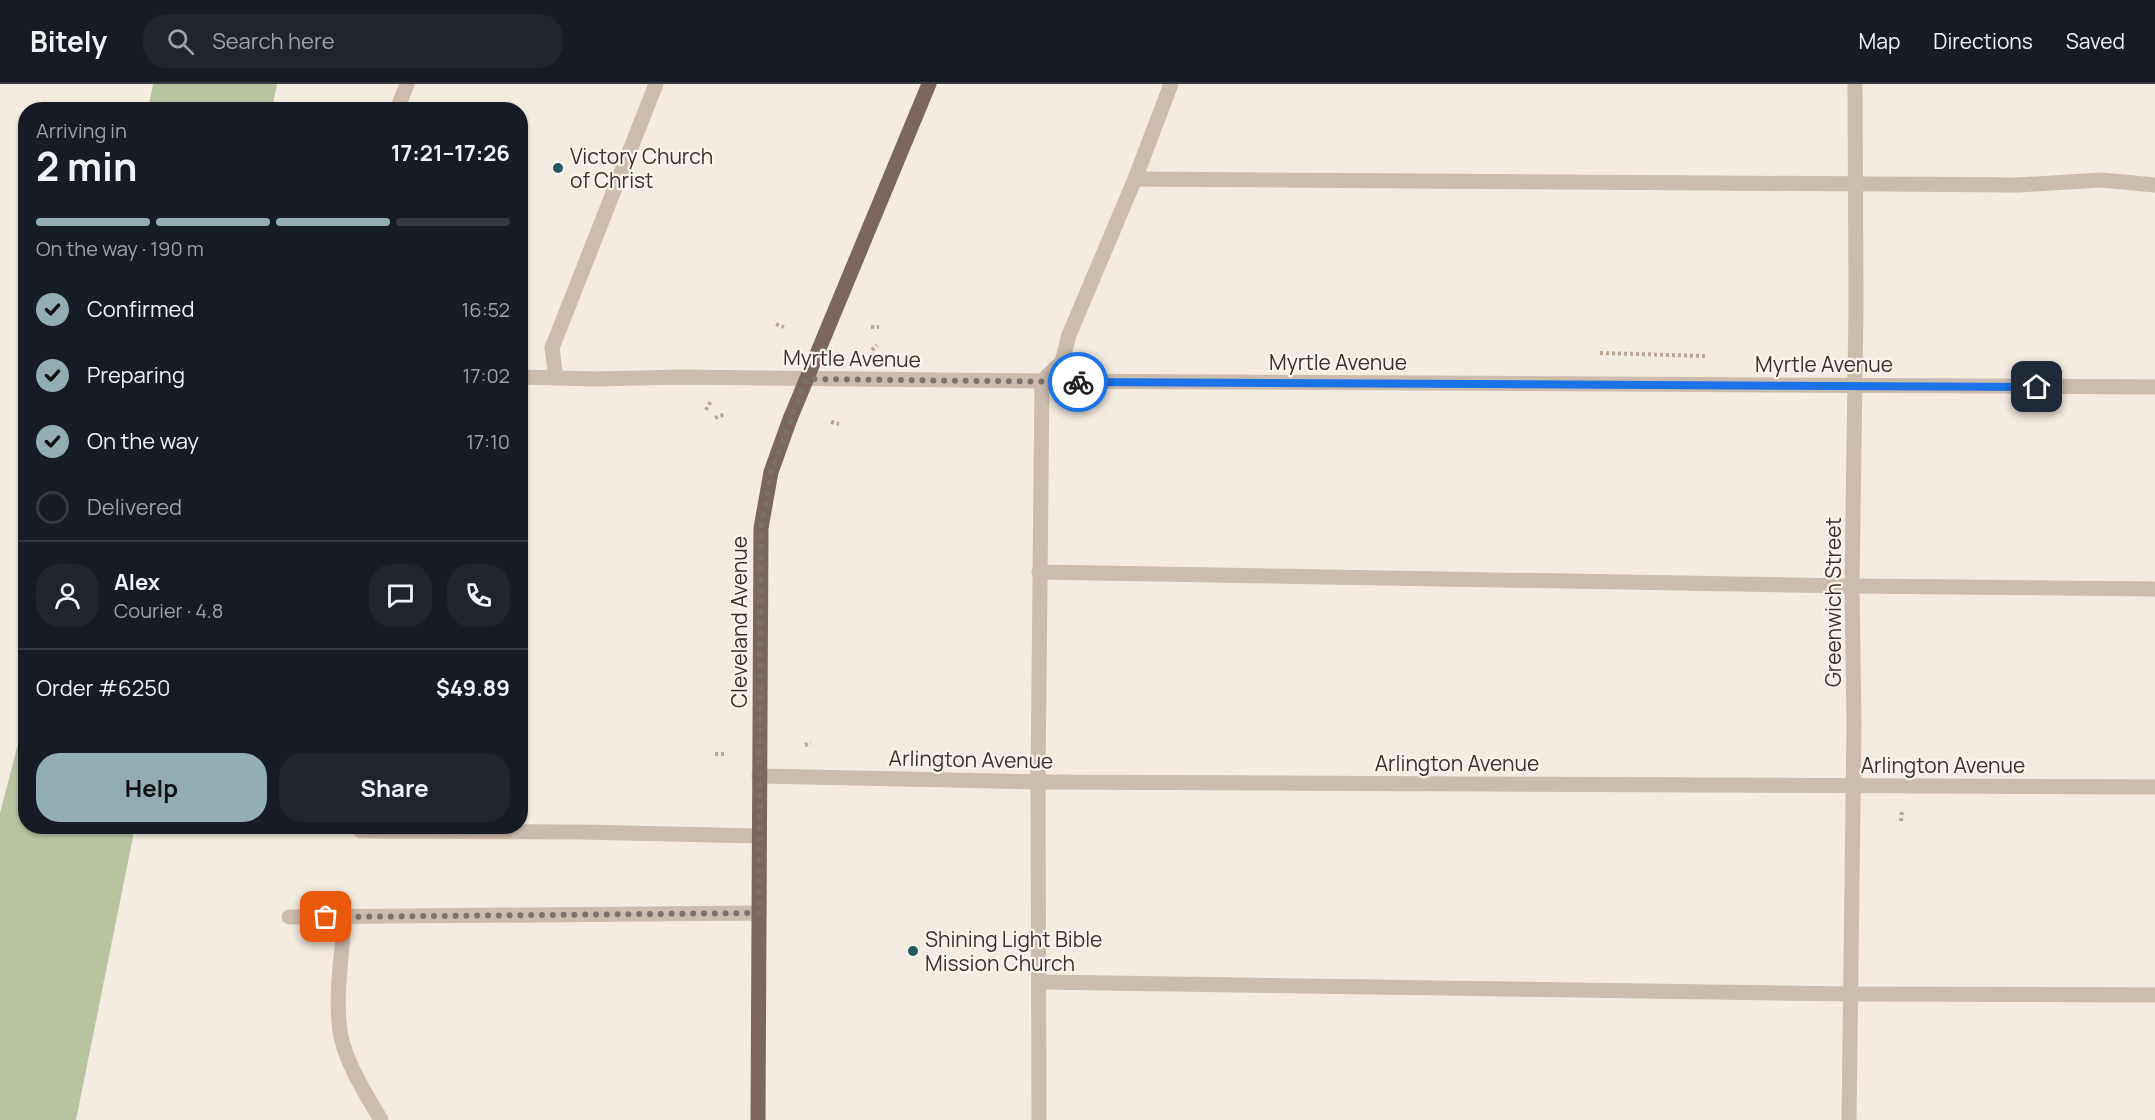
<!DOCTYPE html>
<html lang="en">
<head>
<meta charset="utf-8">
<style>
  body { margin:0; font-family:Manrope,sans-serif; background:#20242c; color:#f1f3f6; height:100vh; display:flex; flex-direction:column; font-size:22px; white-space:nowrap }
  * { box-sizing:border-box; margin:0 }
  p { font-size:20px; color:#9ea1a6 }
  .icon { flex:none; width:33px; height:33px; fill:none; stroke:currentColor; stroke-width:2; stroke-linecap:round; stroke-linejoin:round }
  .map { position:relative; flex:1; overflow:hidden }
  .side { position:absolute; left:18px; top:18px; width:510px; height:732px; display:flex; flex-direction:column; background:#171b24; border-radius:24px; box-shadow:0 2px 4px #0004 }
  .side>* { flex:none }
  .pin { position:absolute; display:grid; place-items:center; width:51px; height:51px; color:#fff; margin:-26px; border-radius:12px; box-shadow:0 3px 9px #0006 }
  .courier { position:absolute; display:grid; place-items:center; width:60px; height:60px; margin:-30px; border:4px solid #1a73e8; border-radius:50%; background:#fff; color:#222; box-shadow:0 2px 8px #0007 }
  .head em { font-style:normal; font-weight:700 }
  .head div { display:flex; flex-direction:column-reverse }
  .head { display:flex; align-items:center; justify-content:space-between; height:102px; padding:0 18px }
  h1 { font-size:39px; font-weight:700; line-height:45px }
  .bar { display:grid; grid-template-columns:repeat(4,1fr); gap:9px 6px; align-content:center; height:72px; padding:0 18px }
  .bar i { height:8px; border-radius:4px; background:#363941 }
  .bar .active { background:#92aeb2 }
  .bar p { grid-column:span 4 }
  .line { display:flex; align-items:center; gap:15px; padding:0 18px; border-top:2px solid #363941 }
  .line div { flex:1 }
  .round { display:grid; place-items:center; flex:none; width:63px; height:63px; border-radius:24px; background:#20242c }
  ol { padding:0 18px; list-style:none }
  li { display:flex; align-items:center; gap:18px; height:66px }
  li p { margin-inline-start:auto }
  li .icon { padding:6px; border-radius:50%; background:#92aeb2; color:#111; stroke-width:4 }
  li:last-child { color:#9ea1a6 }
  li i { width:33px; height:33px; border:3px solid #363941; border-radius:50% }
  .primary-button { display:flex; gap:12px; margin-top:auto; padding:12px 18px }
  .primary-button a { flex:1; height:69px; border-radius:24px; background:#92aeb2; color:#111; font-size:24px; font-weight:700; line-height:69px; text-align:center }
  .primary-button a+a { background:#20242c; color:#f1f3f6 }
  header { display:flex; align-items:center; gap:36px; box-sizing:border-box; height:84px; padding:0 30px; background:#171b24; border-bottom:2px solid #363941 }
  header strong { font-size:28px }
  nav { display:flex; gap:33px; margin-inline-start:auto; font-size:21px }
  .search { width:420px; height:54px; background:#20242c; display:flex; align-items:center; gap:15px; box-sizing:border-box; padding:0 21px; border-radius:24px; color:#9ea1a6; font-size:22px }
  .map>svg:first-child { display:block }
</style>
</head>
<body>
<header>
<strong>Bitely</strong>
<div class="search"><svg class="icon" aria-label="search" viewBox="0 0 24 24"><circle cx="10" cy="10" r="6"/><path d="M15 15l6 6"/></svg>Search here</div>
<nav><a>Map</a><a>Directions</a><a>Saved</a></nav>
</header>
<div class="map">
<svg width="2155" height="1036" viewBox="0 0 2155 1036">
  <rect width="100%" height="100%" fill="#f4ebe1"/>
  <!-- green -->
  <g fill="#b8c4a0">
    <path d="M153 0H277L272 25H148Z"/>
    <path d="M25 633 26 742 135 743 76 1036H0V729Z"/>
  </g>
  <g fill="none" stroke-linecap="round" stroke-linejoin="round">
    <!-- path -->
    <g stroke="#b9a596" stroke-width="4" stroke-dasharray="3 3" stroke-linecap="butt">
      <path d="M776 240 784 243"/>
      <path d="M871 243H879"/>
      <path d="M872 266 877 261"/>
      <path d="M1600 269 1705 272"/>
      <path d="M706 326 711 317"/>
      <path d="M715 334 725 330"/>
      <path d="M831 338 839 340"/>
      <path d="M805 661 811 659"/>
      <path d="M715 670H725"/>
      <path d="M1901 737 1902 726"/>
    </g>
    <!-- service -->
    <g stroke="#cdbbac" stroke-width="15">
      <path d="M1135 95 2018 101 2101 96 2155 101"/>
      <path d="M556 294 552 264 656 0"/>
      <path d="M1039 488 1852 502 2155 505"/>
      <path d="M356 742 361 747 581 748 759 752"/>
      <path d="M289 833 759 829"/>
      <path d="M345 833C342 868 334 918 341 953 348 983 366 1010 381 1036"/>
      <path d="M1040 898 1851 910 2155 911"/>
      <path d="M1039 1036 1038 698 1042 297 1062 278 1069 251 1135 95 1171 0"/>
    </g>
    <!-- minor -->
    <g stroke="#cdbbac" stroke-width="15">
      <path d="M397 26 407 0"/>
      <path d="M520 293 596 295 681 293 1042 297 2155 303"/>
      <path d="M759 692 1038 698 2155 703"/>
      <path d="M1849 1036 1854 640 1852 502 1856 222 1855 0"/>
    </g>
    <!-- primary -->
    <path stroke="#7d675c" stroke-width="15" d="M758 1036 761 444 771 388 790 335 929 0"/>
  </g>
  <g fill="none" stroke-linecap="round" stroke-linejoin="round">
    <!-- done -->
    <path stroke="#7c716b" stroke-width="6" stroke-dasharray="0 10.8" d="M326 833 759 829 761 444 771 388 806 295 1078 298"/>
    <!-- route -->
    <path stroke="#1a73e8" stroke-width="8" d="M1078 298 2037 303"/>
  </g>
  <!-- markers -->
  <g fill="#1f5a5e" stroke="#fbf5ee" stroke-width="2">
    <circle cx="558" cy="84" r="6"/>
    <circle cx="913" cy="867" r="6"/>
  </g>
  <g text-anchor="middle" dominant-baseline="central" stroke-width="4.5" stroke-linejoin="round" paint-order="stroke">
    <!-- poi labels -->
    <g font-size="21" fill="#3b302b" stroke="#fbf5ee" text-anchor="start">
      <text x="570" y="72">Victory Church<tspan x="570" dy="24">of Christ</tspan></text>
      <text x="925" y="855">Shining Light Bible<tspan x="925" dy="24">Mission Church</tspan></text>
    </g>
    <!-- street labels -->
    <g font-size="21" fill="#3b302b" stroke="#fbf5ee">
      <text transform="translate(852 274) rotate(1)">Myrtle Avenue</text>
      <text x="1338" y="278">Myrtle Avenue</text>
      <text x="1824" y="280">Myrtle Avenue</text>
      <text transform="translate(1833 518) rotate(-90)">Greenwich Street</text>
      <text transform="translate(739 538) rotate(-90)">Cleveland Avenue</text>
      <text transform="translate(971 675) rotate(1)">Arlington Avenue</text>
      <text x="1457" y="679">Arlington Avenue</text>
      <text x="1943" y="681">Arlington Avenue</text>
    </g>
  </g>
</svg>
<div class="pin" style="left:326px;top:833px;background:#ea580c"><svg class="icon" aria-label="bag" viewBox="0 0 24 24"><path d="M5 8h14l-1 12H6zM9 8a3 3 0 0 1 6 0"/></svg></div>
<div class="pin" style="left:2037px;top:303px;background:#1f2937"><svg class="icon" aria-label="home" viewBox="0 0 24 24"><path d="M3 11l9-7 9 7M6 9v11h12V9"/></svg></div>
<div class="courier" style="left:1078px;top:298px"><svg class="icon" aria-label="bike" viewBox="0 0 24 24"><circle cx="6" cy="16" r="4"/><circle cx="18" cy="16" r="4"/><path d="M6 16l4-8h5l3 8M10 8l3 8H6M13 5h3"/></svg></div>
<section class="side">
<div class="head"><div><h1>2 min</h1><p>Arriving in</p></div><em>17:21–17:26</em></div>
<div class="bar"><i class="active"></i><i class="active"></i><i class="active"></i><i></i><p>On the way · 190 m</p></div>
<ol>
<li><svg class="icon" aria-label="check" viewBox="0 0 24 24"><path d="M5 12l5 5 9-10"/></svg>Confirmed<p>16:52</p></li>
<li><svg class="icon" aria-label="check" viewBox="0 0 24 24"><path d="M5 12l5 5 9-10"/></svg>Preparing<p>17:02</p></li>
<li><svg class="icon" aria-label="check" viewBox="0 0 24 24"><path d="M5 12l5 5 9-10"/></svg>On the way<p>17:10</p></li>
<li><i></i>Delivered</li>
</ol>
<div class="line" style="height:108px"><a class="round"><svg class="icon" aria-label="person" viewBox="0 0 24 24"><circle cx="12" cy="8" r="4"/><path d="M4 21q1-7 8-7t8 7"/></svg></a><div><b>Alex</b><p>Courier · 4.8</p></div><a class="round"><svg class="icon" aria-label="chat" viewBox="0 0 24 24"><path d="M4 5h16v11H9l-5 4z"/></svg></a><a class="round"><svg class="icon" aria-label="phone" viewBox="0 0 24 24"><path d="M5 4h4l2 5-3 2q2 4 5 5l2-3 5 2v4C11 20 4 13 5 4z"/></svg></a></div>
<div class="line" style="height:78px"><div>Order #6250</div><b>$49.89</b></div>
<div class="primary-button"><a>Help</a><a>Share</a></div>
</section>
</div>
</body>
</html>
